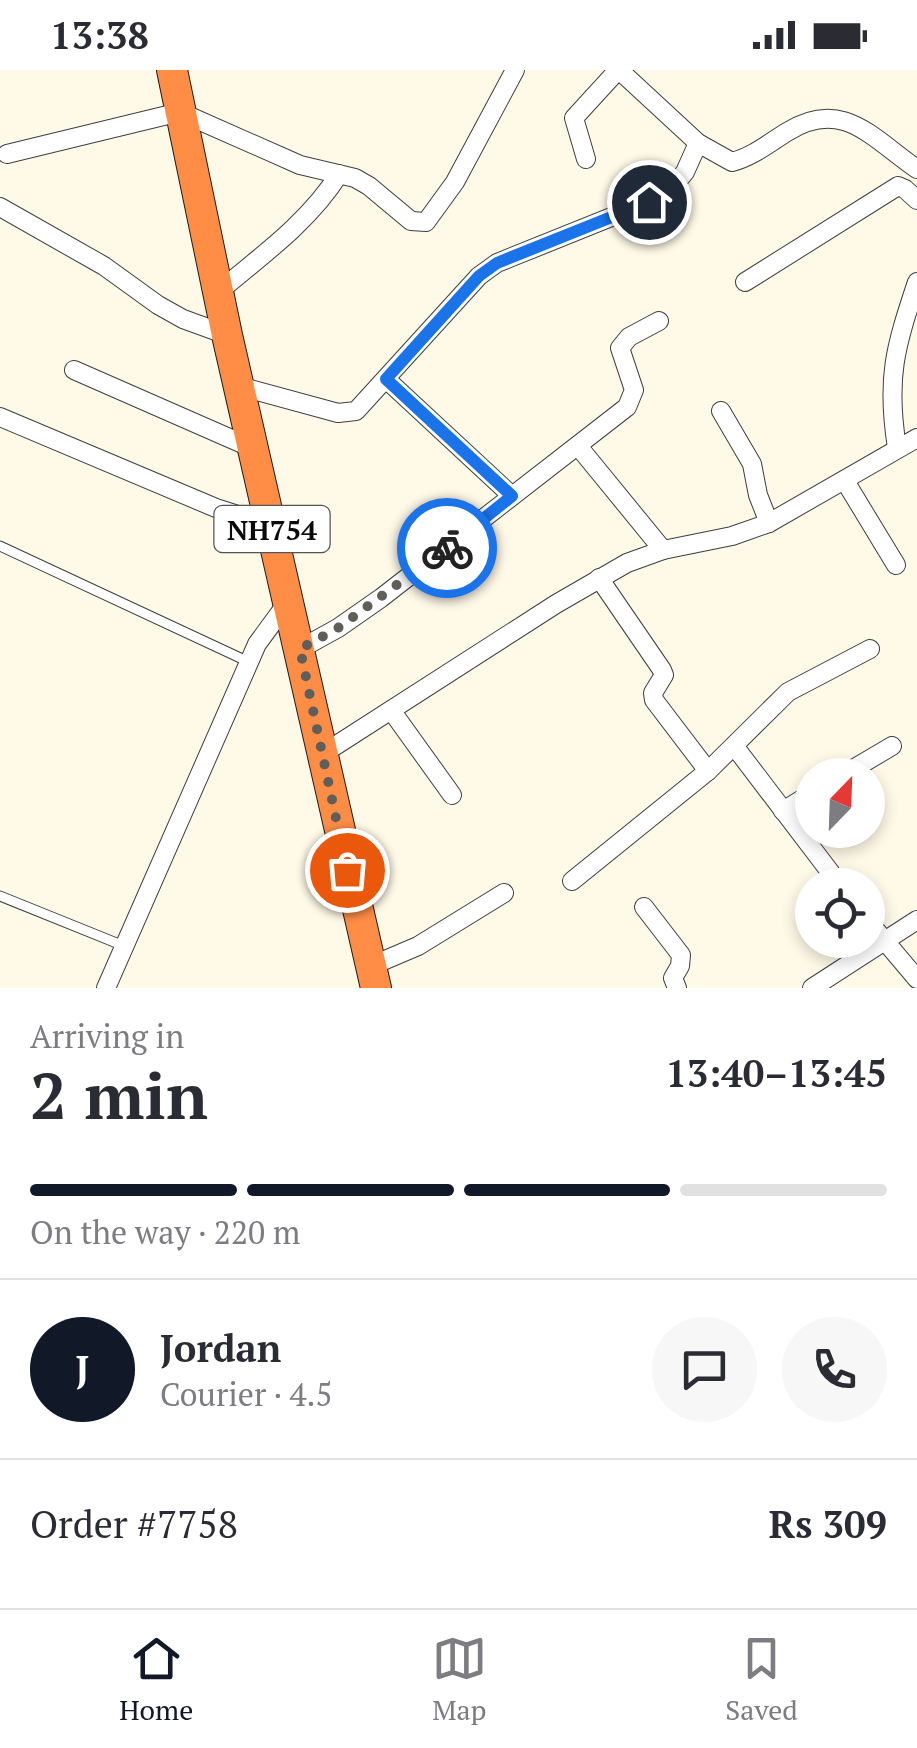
<!DOCTYPE html>
<html lang="en">
<head>
<meta charset="utf-8">
<style>
  body { margin:0; font-family:"PT Serif",serif; background:#f7f7f7; color:#2b2b33; height:100vh; display:flex; flex-direction:column; font-size:38px; white-space:nowrap }
  * { box-sizing:border-box; margin:0 }
  p { font-size:32px; color:#7c7c81 }
  .icon { flex:none; width:55px; height:55px; fill:none; stroke:currentColor; stroke-width:2; stroke-linecap:round; stroke-linejoin:round }
  .map { position:relative; height:918px; overflow:hidden }
  .side { display:flex; flex-direction:column; background:#fff; flex:1 }
  .side>* { flex:none }
  .needle { width:65px; rotate:23deg }
  .buttons { position:absolute; left:795px; top:688px; display:grid; gap:20px }
  .buttons a { display:grid; place-items:center; width:90px; height:90px; border-radius:50%; background:#fff; box-shadow:0 5px 15px #0003; font-size:50px }
  .pin { position:absolute; display:grid; place-items:center; width:85px; height:85px; color:#fff; margin:-42px; border:5px solid #fff; border-radius:50%; box-shadow:0 2px 10px #0007 }
  .courier { position:absolute; display:grid; place-items:center; width:100px; height:100px; margin:-50px; border:8px solid #1a73e8; border-radius:50%; background:#fff; color:#222; box-shadow:0 2px 12px #0007 }
  .overview em { font-style:normal; font-weight:700 }
  .overview div { display:flex; flex-direction:column-reverse }
  .overview { display:flex; align-items:center; justify-content:space-between; height:170px; padding:0 30px }
  h1 { font-size:65px; font-weight:700; line-height:75px }
  .bar { display:grid; grid-template-columns:repeat(4,1fr); gap:15px 10px; align-content:center; height:120px; padding:0 30px }
  .bar i { height:12px; border-radius:8px; background:#e1e1e2 }
  .bar .active { background:#111827 }
  .bar p { grid-column:span 4 }
  .line { display:flex; align-items:center; gap:25px; padding:0 30px; border-top:2px solid #e1e1e2 }
  .line div { flex:1 }
  .round { display:grid; place-items:center; flex:none; width:105px; height:105px; border-radius:52px; background:#f7f7f7 }
  .status { display:flex; justify-content:space-between; align-items:center; height:70px; padding:0 50px; background:#fff; direction:ltr }
  .status svg { height:28px; fill:currentColor }
  .tab-bar { display:flex; justify-content:space-around; align-items:center; height:140px; border-top:2px solid #e1e1e2; background:#fff; font-size:28px; color:#7c7c81 }
  .tab-bar a { display:grid; justify-items:center; gap:5px }
  .tab-bar .active { color:#111827 }
  .map>svg:first-child { display:block }
</style>
</head>
<body>
<div class="status"><b>13:38</b><svg viewBox="0 0 49 12"><path d="M0 12V9h3v3zM5 12V6h3v6zM10 12V3h3v9zM15 12V0h3v12zM26 1h20v11H26zM47 4h2v5h-2z"/></svg></div>
<div class="map">
<svg width="917" height="918" viewBox="0 0 917 918">
  <rect width="100%" height="100%" fill="#fff9e8"/>
  <g fill="none" stroke-linecap="round" stroke-linejoin="round">
    <!-- lane casing -->
    <g stroke="#3e3e3e" stroke-width="11">
      <g id="lane">
        <path d="M0 476 249 592"/>
        <path d="M0 826 124 876"/>
      </g>
    </g>
    <!-- street casing -->
    <g stroke="#3e3e3e" stroke-width="20">
      <g id="street">
        <path d="M619 0 698 73 732 92C752 87 769 73 787 62 842 27 872 68 917 99"/>
        <path d="M7 84 180 42 300 95 355 108 369 116 411 151 426 152 455 112 515 0"/>
        <path d="M586 89 574 48 618 0"/>
        <path d="M0 137 104 196 158 235 183 249 227 265"/>
        <path d="M745 212 898 116 905 119 917 130"/>
        <path d="M218 222C260 187 310 151 339 104"/>
        <path d="M74 300 252 378"/>
        <path d="M386 309 512 426"/>
        <path d="M239 316 338 343 356 341 479 206 497 193 666 125 685 102 698 73"/>
        <path d="M721 341 752 394 758 425 769 453"/>
        <path d="M0 347 216 438 238 445H269"/>
        <path d="M578 376 663 480"/>
        <path d="M897 378C886 308 895 278 917 212"/>
        <path d="M845 411 896 495"/>
        <path d="M599 508 662 600 664 605 653 623 654 630 708 701"/>
        <path d="M300 579 338 558 381 528 627 337 634 320 620 278 629 267 659 251"/>
        <path d="M391 640 452 725"/>
        <path d="M735 677 840 815"/>
        <path d="M321 685 556 534 627 493 663 480 732 466 769 453 917 368"/>
        <path d="M843 705 892 676"/>
        <path d="M783 741 812 723"/>
        <path d="M572 811 708 701 788 622 870 579"/>
        <path d="M644 837 681 885 680 896 673 908 677 918"/>
        <path d="M868 851 917 909"/>
        <path d="M371 896 418 876 504 823"/>
        <path d="M106 918 257 574 290 529"/>
        <path d="M812 918 917 850"/>
      </g>
    </g>
    <!-- highway casing -->
    <g stroke="#1c1c1c" stroke-width="32">
      <path id="highway" d="M172 0 227 265 376 918"/>
    </g>
    <!-- lane -->
    <use href="#lane" stroke="#fff" stroke-width="9"/>
    <!-- street -->
    <use href="#street" stroke="#fff" stroke-width="18"/>
    <!-- highway -->
    <use href="#highway" stroke="#ff8d46" stroke-width="30"/>
  </g>
  <g fill="none" stroke-linecap="round" stroke-linejoin="round">
    <!-- done -->
    <path stroke="#605e58" stroke-width="10" stroke-dasharray="0 18" d="M347 800 300 579 338 558 447 478"/>
    <!-- route -->
    <path stroke="#1a73e8" stroke-width="12" d="M447 478 512 426 386 309 479 206 497 193 649 132"/>
  </g>
  <g text-anchor="middle" dominant-baseline="central" stroke-width="10" stroke-linejoin="round" paint-order="stroke">
    <!-- shield labels -->
    <rect fill="#fff" stroke="#545454" stroke-width="2.5" x="214.5" y="436" width="115" height="46" rx="8"/>
    <g font-size="28" font-weight="bold" fill="#0b0b0b">
      <text x="272" y="459">NH754</text>
    </g>
  </g>
</svg>
<div class="buttons">
<a><svg class="needle" viewBox="-14 -14 28 28"><path d="M0-13l5 13h-10z" fill="#e53935"/><path d="M0 13l5-13h-10z" fill="#7c7c81"/></svg></a>
<a><svg class="icon" aria-label="locate" viewBox="0 0 24 24"><circle cx="12" cy="12" r="6"/><path d="M12 2v4M12 18v4M2 12h4M18 12h4"/></svg></a>
</div>
<div class="pin" style="left:347px;top:800px;background:#ea580c"><svg class="icon" aria-label="bag" viewBox="0 0 24 24"><path d="M5 8h14l-1 12H6zM9 8a3 3 0 0 1 6 0"/></svg></div>
<div class="pin" style="left:649px;top:132px;background:#1f2937"><svg class="icon" aria-label="home" viewBox="0 0 24 24"><path d="M3 11l9-7 9 7M6 9v11h12V9"/></svg></div>
<div class="courier" style="left:447px;top:478px"><svg class="icon" aria-label="bike" viewBox="0 0 24 24"><circle cx="6" cy="16" r="4"/><circle cx="18" cy="16" r="4"/><path d="M6 16l4-8h5l3 8M10 8l3 8H6M13 5h3"/></svg></div>
</div>
<section class="side">
<div class="overview"><div><h1>2 min</h1><p>Arriving in</p></div><em>13:40–13:45</em></div>
<div class="bar"><i class="active"></i><i class="active"></i><i class="active"></i><i></i><p>On the way · 220 m</p></div>
<div class="line" style="height:180px"><b class="round" style="background:#111827;color:#fff">J</b><div><b>Jordan</b><p>Courier · 4.5</p></div><a class="round"><svg class="icon" aria-label="chat" viewBox="0 0 24 24"><path d="M4 5h16v11H9l-5 4z"/></svg></a><a class="round"><svg class="icon" aria-label="phone" viewBox="0 0 24 24"><path d="M5 4h4l2 5-3 2q2 4 5 5l2-3 5 2v4C11 20 4 13 5 4z"/></svg></a></div>
<div class="line" style="height:130px"><div>Order #7758</div><b>Rs 309</b></div>
</section>
<nav class="tab-bar">
<a class="active"><svg class="icon" aria-label="home" viewBox="0 0 24 24"><path d="M3 11l9-7 9 7M6 9v11h12V9"/></svg>Home</a>
<a><svg class="icon" aria-label="map" viewBox="0 0 24 24"><path d="M3 6l6-2 6 2 6-2v14l-6 2-6-2-6 2zM9 4v14M15 6v14"/></svg>Map</a>
<a><svg class="icon" aria-label="saved" viewBox="0 0 24 24"><path d="M7 4h10v16l-5-4-5 4z"/></svg>Saved</a>
</nav>
</body>
</html>
